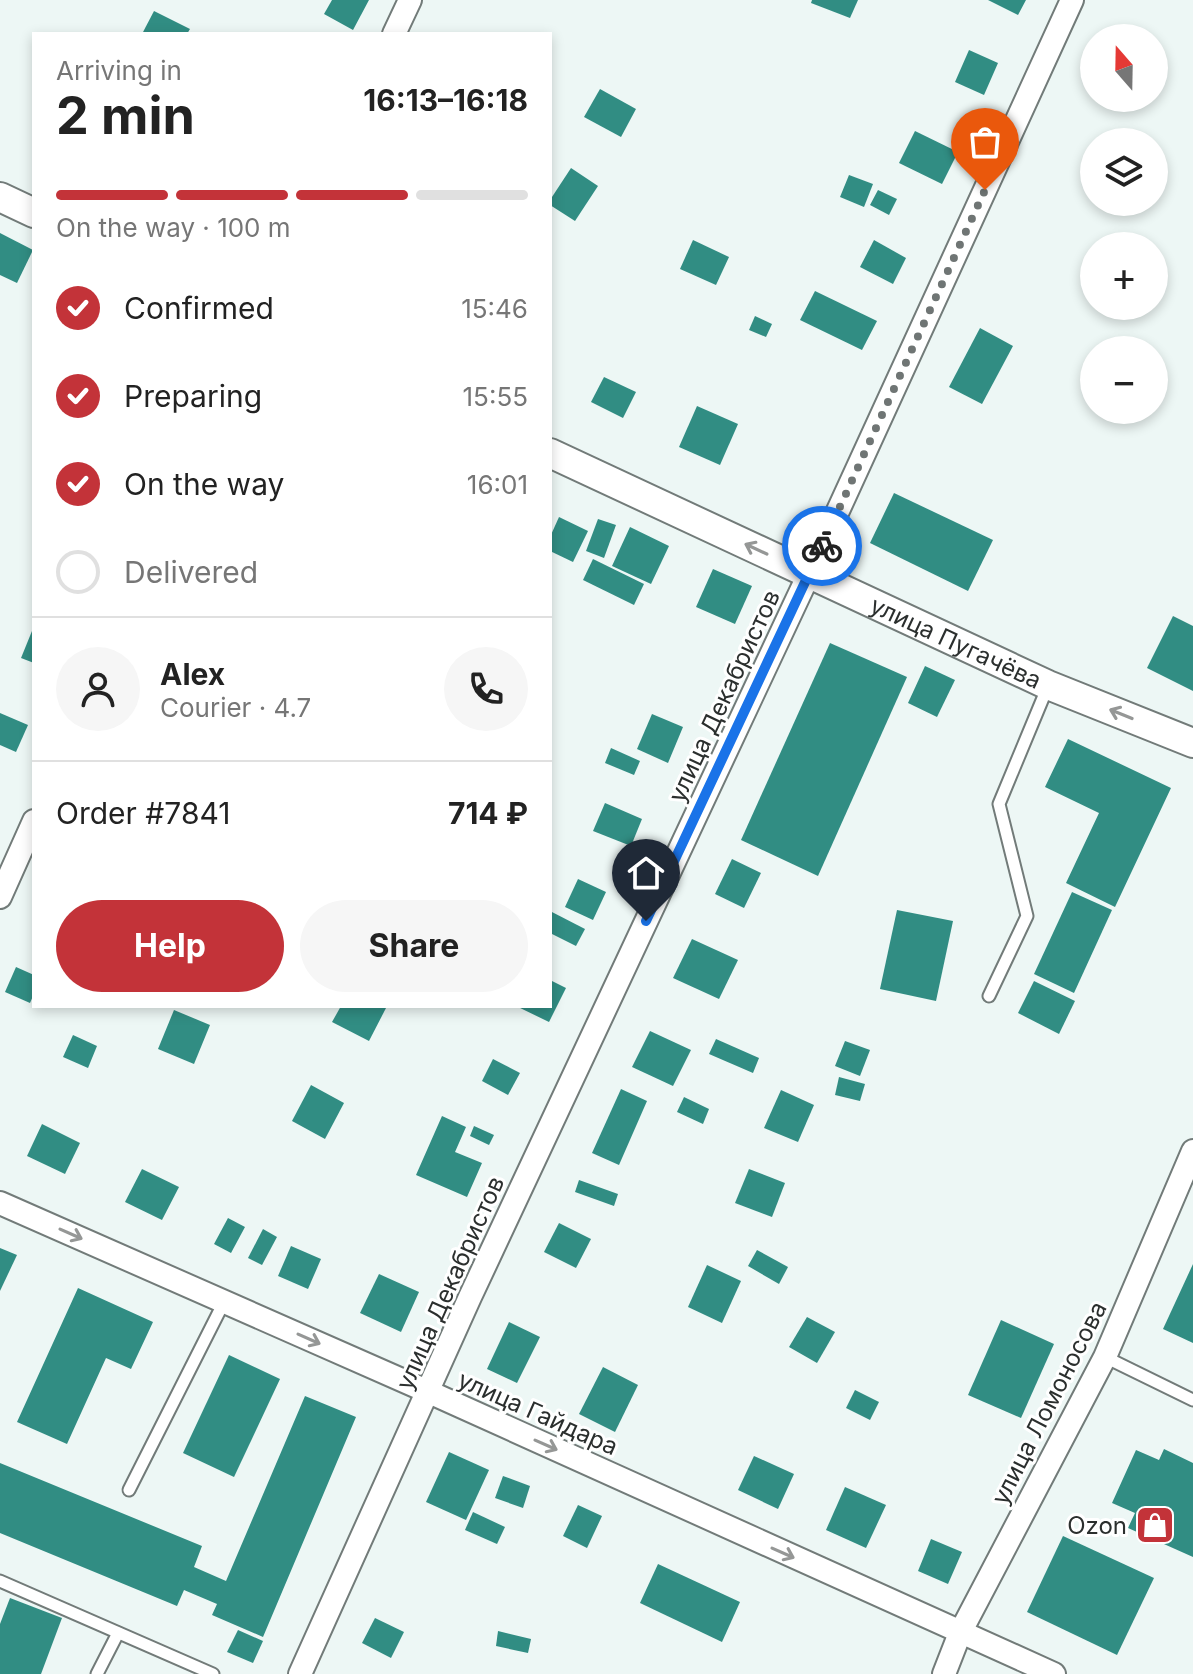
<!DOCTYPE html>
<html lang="en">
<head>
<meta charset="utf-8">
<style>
  body { margin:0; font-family:Inter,sans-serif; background:#f6f6f6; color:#222; height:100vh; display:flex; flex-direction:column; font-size:30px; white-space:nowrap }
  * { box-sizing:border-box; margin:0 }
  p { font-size:26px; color:#767676 }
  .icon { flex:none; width:44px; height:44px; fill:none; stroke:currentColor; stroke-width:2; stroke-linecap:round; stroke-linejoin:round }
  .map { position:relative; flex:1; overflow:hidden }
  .details { position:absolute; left:32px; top:32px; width:520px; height:976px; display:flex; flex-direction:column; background:#fff; border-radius:0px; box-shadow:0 4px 12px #0003 }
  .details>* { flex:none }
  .needle { width:52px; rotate:340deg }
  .buttons { position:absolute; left:1080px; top:24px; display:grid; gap:16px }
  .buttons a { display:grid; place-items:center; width:88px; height:88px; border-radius:50%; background:#fff; box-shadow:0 4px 12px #0003; font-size:40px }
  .pin { position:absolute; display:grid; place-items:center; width:68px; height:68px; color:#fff; margin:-82px -34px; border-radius:50% 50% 50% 0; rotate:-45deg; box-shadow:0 0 8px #0007 }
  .pin .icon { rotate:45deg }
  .courier { position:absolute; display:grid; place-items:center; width:80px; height:80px; margin:-40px; border:6px solid #1a73e8; border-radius:50%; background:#fff; color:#222; box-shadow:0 2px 10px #0007 }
  .head em { font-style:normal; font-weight:700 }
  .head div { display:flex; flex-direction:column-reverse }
  .head { display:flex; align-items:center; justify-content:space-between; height:136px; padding:0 24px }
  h1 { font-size:52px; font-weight:700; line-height:60px }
  .bar { display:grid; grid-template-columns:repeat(4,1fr); gap:12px 8px; align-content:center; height:96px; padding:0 24px }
  .bar i { height:10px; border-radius:6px; background:#e0e0e0 }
  .bar .selected { background:#c33339 }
  .bar p { grid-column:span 4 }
  .line { display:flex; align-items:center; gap:20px; padding:0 24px; border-top:2px solid #e0e0e0 }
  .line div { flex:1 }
  .round { display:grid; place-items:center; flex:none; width:84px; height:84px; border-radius:42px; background:#f6f6f6 }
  ol { padding:0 24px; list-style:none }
  li { display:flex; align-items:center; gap:24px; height:88px }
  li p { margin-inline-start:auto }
  li .icon { padding:8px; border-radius:50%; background:#c33339; color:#fff; stroke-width:4 }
  li:last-child { color:#767676 }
  li i { width:44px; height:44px; border:4px solid #e0e0e0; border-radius:50% }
  .action { display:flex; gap:16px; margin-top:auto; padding:16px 24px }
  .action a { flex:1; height:92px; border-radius:48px; background:#c33339; color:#fff; font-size:32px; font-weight:700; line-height:92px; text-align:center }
  .action a+a { background:#f6f6f6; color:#222 }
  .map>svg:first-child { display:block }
</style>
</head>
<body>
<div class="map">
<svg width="1193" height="1674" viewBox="0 0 1193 1674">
  <rect width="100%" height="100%" fill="#edf7f5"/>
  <!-- building -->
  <g fill="#318d83">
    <path d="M332 0H369L353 30 324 14Z"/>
    <path d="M812 0H858L850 18 811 3Z"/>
    <path d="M988 0H1026L1018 15Z"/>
    <path d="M154 11 190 29 187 34H142Z"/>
    <path d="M969 50 998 63 984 95 955 82Z"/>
    <path d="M600 89 636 109 621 137 584 117Z"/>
    <path d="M915 131 958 152 942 184 899 163Z"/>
    <path d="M571 168 598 186 575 221 550 205V200Z"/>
    <path d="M849 175 873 184 864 207 840 197Z"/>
    <path d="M878 190 897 199 889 215 870 205Z"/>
    <path d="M0 233 33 250 17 283 0 275Z"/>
    <path d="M693 240 729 257 716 285 680 269Z"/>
    <path d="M874 240 906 258 893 284 860 267Z"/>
    <path d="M815 291 877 321 862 350 800 320Z"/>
    <path d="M755 316 772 324 766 337 749 330Z"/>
    <path d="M980 328 1013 346 982 404 949 387Z"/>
    <path d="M604 377 636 392 623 418 591 402Z"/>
    <path d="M697 406 738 424 720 465 679 447Z"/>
    <path d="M894 493 993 540 968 591 870 543Z"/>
    <path d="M559 517 588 531 573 562 550 551V537Z"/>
    <path d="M598 519 616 525 604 558 586 551Z"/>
    <path d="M630 527 669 546 651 584 612 566Z"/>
    <path d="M593 559 644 584 634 605 583 580Z"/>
    <path d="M713 569 752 586 735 624 696 607Z"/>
    <path d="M1173 616 1193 626V691L1147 668Z"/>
    <path d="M34 626V663L21 658Z"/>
    <path d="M830 643 907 677 818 876 741 840Z"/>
    <path d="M925 666 955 680 937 717 908 703Z"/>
    <path d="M0 713 28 725 16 752 0 745Z"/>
    <path d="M652 714 683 727 668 763 637 749Z"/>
    <path d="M1068 739 1171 788 1115 907 1066 883 1099 813 1045 787Z"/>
    <path d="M611 748 640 761 634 775 605 763Z"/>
    <path d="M605 803 642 819 631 846 593 831Z"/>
    <path d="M732 859 761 873 744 908 715 894Z"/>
    <path d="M578 879 606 892 593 920 565 907Z"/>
    <path d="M1072 892 1112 910 1074 993 1034 974Z"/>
    <path d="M897 910 953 921 936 1001 880 989Z"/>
    <path d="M550 911 585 929 576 946 550 933Z"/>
    <path d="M692 939 738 960 719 999 673 978Z"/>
    <path d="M16 967 34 975V994L30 1003 5 992Z"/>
    <path d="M550 980 566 988 549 1022 516 1006H550Z"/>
    <path d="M1034 981 1075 1001 1059 1034 1018 1013Z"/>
    <path d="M341 1006H381L386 1008 369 1041 332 1022Z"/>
    <path d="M174 1010 210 1025 194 1064 158 1049Z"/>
    <path d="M650 1031 691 1050 673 1086 632 1067Z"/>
    <path d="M73 1035 97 1046 88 1068 63 1057Z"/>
    <path d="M716 1039 759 1058 753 1073 709 1054Z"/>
    <path d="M845 1041 870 1050 860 1076 835 1066Z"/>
    <path d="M493 1059 520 1073 508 1095 482 1081Z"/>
    <path d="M839 1077 865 1084 860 1101 835 1095Z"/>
    <path d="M311 1085 344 1103 325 1139 292 1121Z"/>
    <path d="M621 1089 647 1101 619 1165 592 1153Z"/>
    <path d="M781 1090 814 1105 798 1142 764 1128Z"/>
    <path d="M684 1097 709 1109 703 1124 677 1112Z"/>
    <path d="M442 1116 466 1127 455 1152 482 1163 467 1197 416 1175Z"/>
    <path d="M42 1124 80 1143 65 1174 27 1156Z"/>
    <path d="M474 1126 494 1135 489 1145 470 1136Z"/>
    <path d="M142 1169 179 1187 162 1220 125 1202Z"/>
    <path d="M749 1169 785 1183 772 1217 735 1203Z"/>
    <path d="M579 1180 618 1194 614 1206 575 1192Z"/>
    <path d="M228 1218 245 1227 231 1253 214 1244Z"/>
    <path d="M559 1223 591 1239 576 1268 544 1252Z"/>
    <path d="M263 1229 277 1237 262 1265 248 1258Z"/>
    <path d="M291 1246 321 1259 308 1289 278 1276Z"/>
    <path d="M0 1248 17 1255 0 1291Z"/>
    <path d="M757 1250 788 1267 779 1284 748 1266Z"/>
    <path d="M1193 1264V1343L1163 1329Z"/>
    <path d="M707 1265 741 1281 722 1323 688 1307Z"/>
    <path d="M379 1274 419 1292 401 1332 360 1313Z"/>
    <path d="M78 1288 153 1322 131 1369 106 1358 67 1444 17 1422Z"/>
    <path d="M807 1317 835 1332 817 1363 789 1347Z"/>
    <path d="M1001 1320 1054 1344 1021 1418 968 1395Z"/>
    <path d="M509 1322 540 1337 517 1383 487 1369Z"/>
    <path d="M229 1355 280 1379 234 1477 183 1453Z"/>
    <path d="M603 1367 638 1385 615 1432 579 1414Z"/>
    <path d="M855 1390 879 1402 870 1420 846 1408Z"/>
    <path d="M305 1396 356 1417 263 1637 212 1615 217 1604 184 1590 177 1606 0 1533V1463L202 1546 194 1567 226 1581Z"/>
    <path d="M1164 1449 1193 1463V1557L1128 1528 1135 1513 1112 1503 1136 1450 1159 1460Z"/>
    <path d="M449 1452 489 1470 466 1520 426 1502Z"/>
    <path d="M754 1456 794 1474 778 1509 738 1490Z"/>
    <path d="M503 1476 530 1486 523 1508 495 1498Z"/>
    <path d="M845 1487 886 1505 866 1548 826 1530Z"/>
    <path d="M578 1505 602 1516 587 1548 563 1536Z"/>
    <path d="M473 1512 505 1527 497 1544 465 1530Z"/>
    <path d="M1063 1536 1154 1578 1117 1655 1027 1612Z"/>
    <path d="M931 1539 962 1552 948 1584 918 1571Z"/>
    <path d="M658 1564 740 1602 722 1642 640 1603Z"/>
    <path d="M10 1598 62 1618 41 1674H0V1624Z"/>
    <path d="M375 1618 404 1632 391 1658 362 1643Z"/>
    <path d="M238 1630 263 1641 253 1663 227 1652Z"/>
    <path d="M498 1631 531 1639 528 1653 496 1646Z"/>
  </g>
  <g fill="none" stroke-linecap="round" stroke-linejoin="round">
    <!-- service casing -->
    <g stroke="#727b79" stroke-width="15">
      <g id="service">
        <path d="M989 996 1027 916 999 804 1048 686"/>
        <path d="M1105 1357 1193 1400"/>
        <path d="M129 1490 224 1302"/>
        <path d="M0 1581 213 1674"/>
        <path d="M97 1674 118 1633"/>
      </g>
    </g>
    <!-- minor casing -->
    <g stroke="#727b79" stroke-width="26">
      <g id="minor">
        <path d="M394 34 410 0"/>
        <path d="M0 897 34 821"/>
        <path d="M0 1203 429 1392 1054 1674"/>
        <path d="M300 1674 470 1297 809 574 1072 0"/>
        <path d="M944 1674 960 1633 1105 1357 1193 1151"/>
      </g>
    </g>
    <!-- tertiary casing -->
    <g stroke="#727b79" stroke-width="32">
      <g id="tertiary">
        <path d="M0 197 34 213"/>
        <path id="s1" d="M550 453 1048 685 1193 743"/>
      </g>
    </g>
    <!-- service -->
    <use href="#service" stroke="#fff" stroke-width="11"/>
    <!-- minor -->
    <use href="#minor" stroke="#fff" stroke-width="22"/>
    <!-- tertiary -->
    <use href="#tertiary" stroke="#fff" stroke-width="28"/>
  </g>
  <!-- one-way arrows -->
  <defs><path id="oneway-shaft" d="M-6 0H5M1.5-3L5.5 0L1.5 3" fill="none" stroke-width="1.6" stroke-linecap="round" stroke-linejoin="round" transform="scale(2)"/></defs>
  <g stroke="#959796">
    <use href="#oneway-shaft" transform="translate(756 549) rotate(-155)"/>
    <use href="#oneway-shaft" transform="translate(1121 714) rotate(-158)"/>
    <use href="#oneway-shaft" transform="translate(71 1234) rotate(24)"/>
    <use href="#oneway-shaft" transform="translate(309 1339) rotate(24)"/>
    <use href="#oneway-shaft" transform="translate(546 1445) rotate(24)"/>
    <use href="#oneway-shaft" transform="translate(783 1553) rotate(24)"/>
  </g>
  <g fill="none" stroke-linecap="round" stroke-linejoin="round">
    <!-- done -->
    <path stroke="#6f7574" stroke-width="8" stroke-dasharray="0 14.4" d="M822 546 985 190"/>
    <!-- route -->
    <path stroke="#1a73e8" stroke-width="10" d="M646 921 822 546"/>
  </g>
  <!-- icons -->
  <defs>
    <g id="shop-square" transform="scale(2)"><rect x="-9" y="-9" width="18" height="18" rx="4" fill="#c33339" stroke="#fff"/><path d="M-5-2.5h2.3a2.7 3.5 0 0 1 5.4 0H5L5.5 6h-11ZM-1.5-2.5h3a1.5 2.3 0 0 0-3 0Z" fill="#fff"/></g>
  </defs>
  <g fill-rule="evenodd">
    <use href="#shop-square" x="1155" y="1525"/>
  </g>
  <g text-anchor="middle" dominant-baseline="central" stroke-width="6" stroke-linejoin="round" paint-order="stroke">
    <!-- street labels -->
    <g font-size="24" fill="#2b2f2e" stroke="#fff">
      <text stroke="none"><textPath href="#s1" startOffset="448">улица Пугачёва</textPath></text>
      <text transform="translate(724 696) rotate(-65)">улица Декабристов</text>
      <text transform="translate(450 1283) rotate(-66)">улица Декабристов</text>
      <text transform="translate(1049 1403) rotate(-63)">улица Ломоносова</text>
      <text transform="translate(538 1413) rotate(24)">улица Гайдара</text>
    </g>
    <!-- poi labels -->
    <g font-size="24" fill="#2b2f2e" stroke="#fff" text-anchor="end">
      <text x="1127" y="1525">Ozon</text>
    </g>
  </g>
</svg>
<div class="buttons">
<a><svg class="needle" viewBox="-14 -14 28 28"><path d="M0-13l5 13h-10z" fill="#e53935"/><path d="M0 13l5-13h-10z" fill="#767676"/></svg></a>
<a><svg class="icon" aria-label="layers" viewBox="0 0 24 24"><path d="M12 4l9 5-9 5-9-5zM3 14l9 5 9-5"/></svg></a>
<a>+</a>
<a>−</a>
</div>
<div class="pin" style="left:985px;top:190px;background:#ea580c"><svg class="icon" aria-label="bag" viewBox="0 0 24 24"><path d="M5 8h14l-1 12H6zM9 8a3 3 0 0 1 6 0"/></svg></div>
<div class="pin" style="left:646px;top:921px;background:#1f2937"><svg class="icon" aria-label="home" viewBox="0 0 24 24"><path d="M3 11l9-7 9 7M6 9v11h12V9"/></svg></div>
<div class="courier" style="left:822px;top:546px"><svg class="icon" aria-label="bike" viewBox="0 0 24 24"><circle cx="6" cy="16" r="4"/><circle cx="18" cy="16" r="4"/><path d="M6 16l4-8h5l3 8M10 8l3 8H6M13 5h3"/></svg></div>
<section class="details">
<div class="head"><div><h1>2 min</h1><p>Arriving in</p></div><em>16:13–16:18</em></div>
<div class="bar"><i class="selected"></i><i class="selected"></i><i class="selected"></i><i></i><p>On the way · 100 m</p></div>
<ol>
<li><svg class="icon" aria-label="check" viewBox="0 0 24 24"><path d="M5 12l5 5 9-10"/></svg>Confirmed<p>15:46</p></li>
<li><svg class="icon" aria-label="check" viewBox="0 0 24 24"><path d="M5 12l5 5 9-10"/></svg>Preparing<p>15:55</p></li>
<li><svg class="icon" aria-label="check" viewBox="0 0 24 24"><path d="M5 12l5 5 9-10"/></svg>On the way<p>16:01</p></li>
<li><i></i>Delivered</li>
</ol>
<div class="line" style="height:144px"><a class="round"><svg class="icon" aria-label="person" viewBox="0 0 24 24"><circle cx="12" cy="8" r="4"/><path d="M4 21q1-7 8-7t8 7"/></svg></a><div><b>Alex</b><p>Courier · 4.7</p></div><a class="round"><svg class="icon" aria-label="phone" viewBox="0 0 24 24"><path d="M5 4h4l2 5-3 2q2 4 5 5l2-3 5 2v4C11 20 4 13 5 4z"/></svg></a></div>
<div class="line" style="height:104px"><div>Order #7841</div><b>714 ₽</b></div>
<div class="action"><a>Help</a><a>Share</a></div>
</section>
</div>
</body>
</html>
